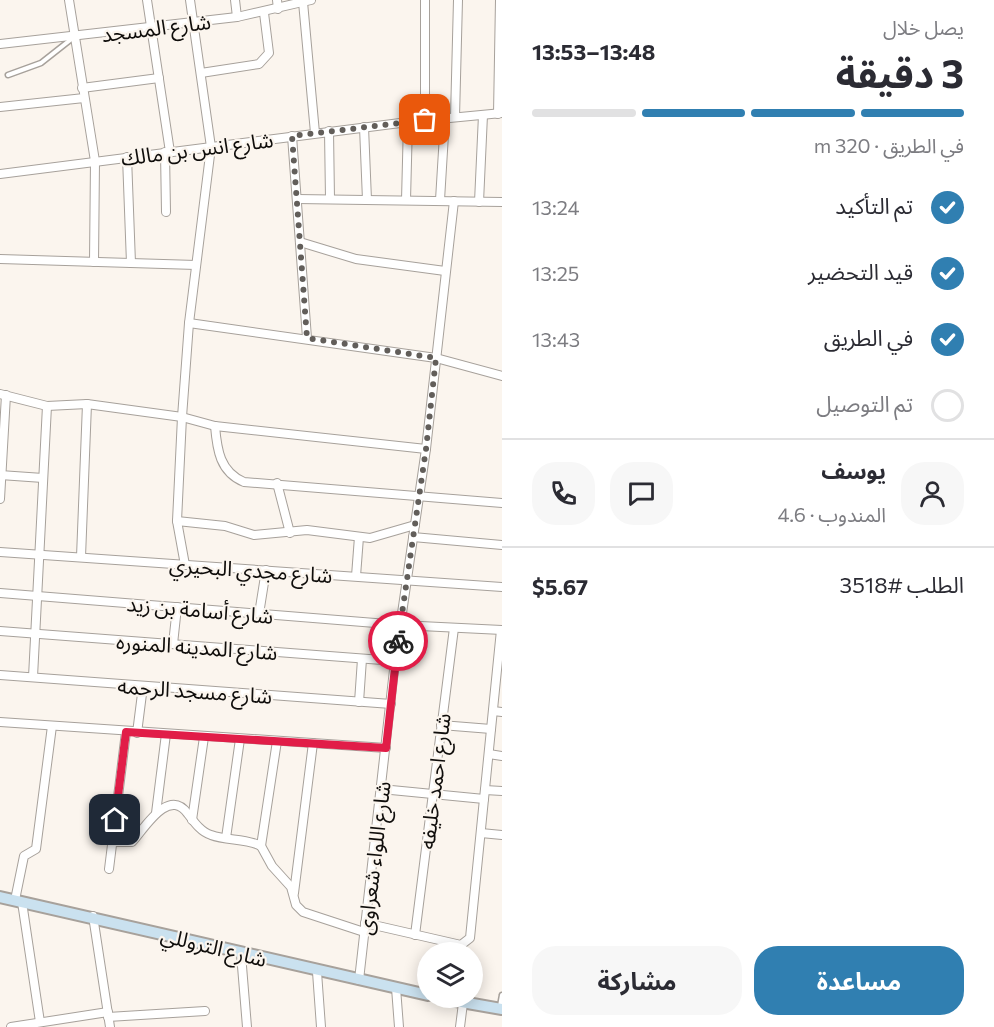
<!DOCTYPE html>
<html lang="ar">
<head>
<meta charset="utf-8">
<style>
  body { margin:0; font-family:Commissioner,"Noto Sans Arabic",sans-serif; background:#f7f7f7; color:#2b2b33; direction:rtl; height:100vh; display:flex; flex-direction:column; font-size:22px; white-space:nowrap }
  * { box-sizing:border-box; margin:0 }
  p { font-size:20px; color:#7c7c81 }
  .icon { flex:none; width:33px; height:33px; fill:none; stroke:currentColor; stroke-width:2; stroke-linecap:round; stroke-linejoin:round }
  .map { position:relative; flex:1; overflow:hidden; direction:ltr }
  .drawer { display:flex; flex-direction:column; background:#fff; width:492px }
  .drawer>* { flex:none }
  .tools { position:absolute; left:417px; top:942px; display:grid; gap:12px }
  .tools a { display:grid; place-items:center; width:66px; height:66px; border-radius:50%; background:#fff; box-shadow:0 3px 15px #0003; font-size:30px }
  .pin { position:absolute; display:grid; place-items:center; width:51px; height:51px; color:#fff; margin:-26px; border-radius:12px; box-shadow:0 3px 9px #0006 }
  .courier { position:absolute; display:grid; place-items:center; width:60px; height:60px; margin:-30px; border:4px solid #e11d48; border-radius:50%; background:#fff; color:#222; box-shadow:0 2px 8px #0007 }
  .summary em { font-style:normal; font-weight:700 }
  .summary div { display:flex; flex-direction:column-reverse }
  .summary { display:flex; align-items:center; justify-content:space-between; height:102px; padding:0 30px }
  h1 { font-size:39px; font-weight:700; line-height:45px }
  .bar { display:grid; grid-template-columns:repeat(4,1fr); gap:9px 6px; align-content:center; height:72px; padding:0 30px }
  .bar i { height:8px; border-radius:4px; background:#e1e1e2 }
  .bar .selected { background:#307fb1 }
  .bar p { grid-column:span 4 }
  .line { display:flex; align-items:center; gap:15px; padding:0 30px; border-top:2px solid #e1e1e2 }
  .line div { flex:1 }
  .round { display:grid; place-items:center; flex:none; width:63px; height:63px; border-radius:24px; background:#f7f7f7 }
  ol { padding:0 30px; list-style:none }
  li { display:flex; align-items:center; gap:18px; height:66px }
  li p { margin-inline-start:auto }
  li .icon { padding:6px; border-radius:50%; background:#307fb1; color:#fff; stroke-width:4 }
  li:last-child { color:#7c7c81 }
  li i { width:33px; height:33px; border:3px solid #e1e1e2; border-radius:50% }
  .action { display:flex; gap:12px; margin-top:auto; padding:12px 30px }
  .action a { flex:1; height:69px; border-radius:24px; background:#307fb1; color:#fff; font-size:24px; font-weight:700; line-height:69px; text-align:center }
  .action a+a { background:#f7f7f7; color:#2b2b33 }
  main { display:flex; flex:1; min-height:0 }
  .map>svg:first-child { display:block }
</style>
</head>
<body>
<main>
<section class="drawer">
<div class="summary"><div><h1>3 دقيقة</h1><p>يصل خلال</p></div><em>13:48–13:53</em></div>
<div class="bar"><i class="selected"></i><i class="selected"></i><i class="selected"></i><i></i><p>في الطريق · 320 m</p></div>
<ol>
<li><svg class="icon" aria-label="check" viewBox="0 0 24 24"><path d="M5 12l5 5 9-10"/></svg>تم التأكيد<p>13:24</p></li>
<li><svg class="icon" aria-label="check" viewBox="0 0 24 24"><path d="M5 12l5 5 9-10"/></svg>قيد التحضير<p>13:25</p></li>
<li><svg class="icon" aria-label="check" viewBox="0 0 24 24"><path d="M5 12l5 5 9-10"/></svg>في الطريق<p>13:43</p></li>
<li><i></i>تم التوصيل</li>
</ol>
<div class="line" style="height:108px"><a class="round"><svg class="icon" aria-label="person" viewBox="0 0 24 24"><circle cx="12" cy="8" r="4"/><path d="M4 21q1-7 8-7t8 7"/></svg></a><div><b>يوسف</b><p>المندوب · 4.6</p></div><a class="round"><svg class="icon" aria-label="chat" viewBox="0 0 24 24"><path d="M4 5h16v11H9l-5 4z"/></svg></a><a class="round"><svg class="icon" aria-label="phone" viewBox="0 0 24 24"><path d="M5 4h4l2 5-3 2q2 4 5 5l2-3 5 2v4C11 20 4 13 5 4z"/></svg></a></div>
<div class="line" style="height:78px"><div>الطلب #3518</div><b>$5.67</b></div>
<div class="action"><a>مساعدة</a><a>مشاركة</a></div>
</section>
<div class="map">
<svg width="502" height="1027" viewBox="0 0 502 1027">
  <rect width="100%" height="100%" fill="#fbf5ee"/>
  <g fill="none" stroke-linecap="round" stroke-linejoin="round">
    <!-- lane casing -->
    <g stroke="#a7a19b" stroke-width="7">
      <g id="lane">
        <path d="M8 75 41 63 74 37"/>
        <path d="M500 1006 502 995"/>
      </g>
    </g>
    <!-- street casing -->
    <g stroke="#a7a19b" stroke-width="10">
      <g id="street">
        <path d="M69 0 95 161 94 262"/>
        <path d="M147 0 170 152"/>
        <path d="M235 0 237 17"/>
        <path d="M277 0 278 9"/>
        <path d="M303 2 315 133"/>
        <path d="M0 44 237 17 311 0"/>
        <path d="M201 73 259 64 269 53 264 13"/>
        <path d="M82 88 159 78"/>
        <path d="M0 107 84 98"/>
        <path d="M498 114 500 0"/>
        <path d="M455 117 458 0"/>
        <path d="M425 120V0"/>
        <path d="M364 127 367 200"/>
        <path d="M329 131 330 199"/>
        <path d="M292 136 307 338"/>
        <path d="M165 152 166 212"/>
        <path d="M127 157 131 263"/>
        <path d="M0 174 408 122 502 113"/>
        <path d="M297 199 502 202"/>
        <path d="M406 200 408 122"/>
        <path d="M440 200 445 118"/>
        <path d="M479 202 483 115"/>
        <path d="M300 242 356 259 445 271"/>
        <path d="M0 259 196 265"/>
        <path d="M189 323 436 358 502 376"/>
        <path d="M0 394 47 406 87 404 182 417 215 426 426 449"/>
        <path d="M215 426C217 450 220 472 244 482L502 503"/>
        <path d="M0 475 43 478"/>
        <path d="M277 483 290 533"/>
        <path d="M0 499 6 395"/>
        <path d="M177 521 225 526 254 535 307 530 370 538 415 525"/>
        <path d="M413 537 502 545"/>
        <path d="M0 552 502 587"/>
        <path d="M81 557 87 404"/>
        <path d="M185 565 177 521 182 417 189 323 211 147 190 0"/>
        <path d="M356 576 359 537"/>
        <path d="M0 593 400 625 502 630"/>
        <path d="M259 614 266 570"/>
        <path d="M0 631 395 661"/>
        <path d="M173 644 177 607"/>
        <path d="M0 675 391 704"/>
        <path d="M33 677 47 406"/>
        <path d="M359 702 362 659"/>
        <path d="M493 711 502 712"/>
        <path d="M0 722 386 748"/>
        <path d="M441 725 491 729"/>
        <path d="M137 733 143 686"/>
        <path d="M489 754 502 756"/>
        <path d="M381 789 484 799"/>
        <path d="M485 790 502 791"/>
        <path d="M156 813 166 734"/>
        <path d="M192 820 204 737"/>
        <path d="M481 833 502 835"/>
        <path d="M226 838 240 739"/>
        <path d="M113 842H132C143 831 168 786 188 814 194 822 201 832 211 835 227 841 246 838 261 846L272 866 291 887 296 905 303 912 364 932"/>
        <path d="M261 846 277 741"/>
        <path d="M109 869 126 732"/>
        <path d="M294 893 313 743"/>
        <path d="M15 900 24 856 36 849 52 726"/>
        <path d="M22 902 40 1022"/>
        <path d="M93 916 110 1027"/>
        <path d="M365 923 461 945 470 938 501 630"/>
        <path d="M415 935 454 628"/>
        <path d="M241 954 247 1027"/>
        <path d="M317 972 321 1027"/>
        <path d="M359 980 395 661 426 449 454 201"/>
        <path d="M396 988 399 1027"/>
        <path d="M108 1017 205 1011"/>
        <path d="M11 1027 108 1012"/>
        <path d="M460 1027 463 1003"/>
      </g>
    </g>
    <!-- secondary casing -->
    <g stroke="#a7a19b" stroke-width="14">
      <g id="secondary">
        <path d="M0 897 428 995"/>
        <path d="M439 998 502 1009"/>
      </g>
    </g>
    <!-- lane -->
    <use href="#lane" stroke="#fff" stroke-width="4"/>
    <!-- street -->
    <use href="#street" stroke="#fff" stroke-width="8"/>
    <!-- secondary -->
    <use href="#secondary" stroke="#cae1ef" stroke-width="10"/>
  </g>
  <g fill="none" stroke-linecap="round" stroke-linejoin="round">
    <!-- done -->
    <path stroke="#625e5a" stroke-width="6" stroke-dasharray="0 10.8" d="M398 641 426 449 436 358 307 338 292 136 425 120"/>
    <!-- route -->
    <path stroke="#e11d48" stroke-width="8" d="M115 820 126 732 386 748 398 641"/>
  </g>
  <g text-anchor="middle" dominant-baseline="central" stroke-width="4.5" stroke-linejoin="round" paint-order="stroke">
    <!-- street labels -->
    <g font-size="21" fill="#0f0d0b" stroke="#fbf5ee">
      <text transform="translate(156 27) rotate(-7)">شارع المسجد</text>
      <text transform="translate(197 148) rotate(-7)">شارع انس بن مالك</text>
      <text transform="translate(251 569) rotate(4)">شارع مجدي البحيري</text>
      <text transform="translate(200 609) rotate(5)">شارع أسامة بن زيد</text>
      <text transform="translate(197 646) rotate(4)">شارع المدينه المنوره</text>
      <text transform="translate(195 690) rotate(4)">شارع مسجد الرحمه</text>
      <text transform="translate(434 781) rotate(-83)">شارع احمد خليفه</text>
      <text transform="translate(373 858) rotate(-83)">شارع اللواء شعراوى</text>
      <text transform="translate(214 946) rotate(14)">شارع التروللي</text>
    </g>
  </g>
</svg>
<div class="tools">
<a><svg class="icon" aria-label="layers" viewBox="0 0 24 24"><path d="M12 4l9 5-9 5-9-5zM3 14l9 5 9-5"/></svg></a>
</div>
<div class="pin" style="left:425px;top:120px;background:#ea580c"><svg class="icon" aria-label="bag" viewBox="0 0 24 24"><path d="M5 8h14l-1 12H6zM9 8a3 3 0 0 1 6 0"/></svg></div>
<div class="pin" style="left:115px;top:820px;background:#1f2937"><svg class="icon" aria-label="home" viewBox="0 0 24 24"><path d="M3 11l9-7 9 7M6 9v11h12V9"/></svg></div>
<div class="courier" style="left:398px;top:641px"><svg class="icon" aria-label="bike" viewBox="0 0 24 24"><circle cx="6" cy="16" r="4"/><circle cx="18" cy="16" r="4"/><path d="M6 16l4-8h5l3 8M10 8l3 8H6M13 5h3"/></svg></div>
</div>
</main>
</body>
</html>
